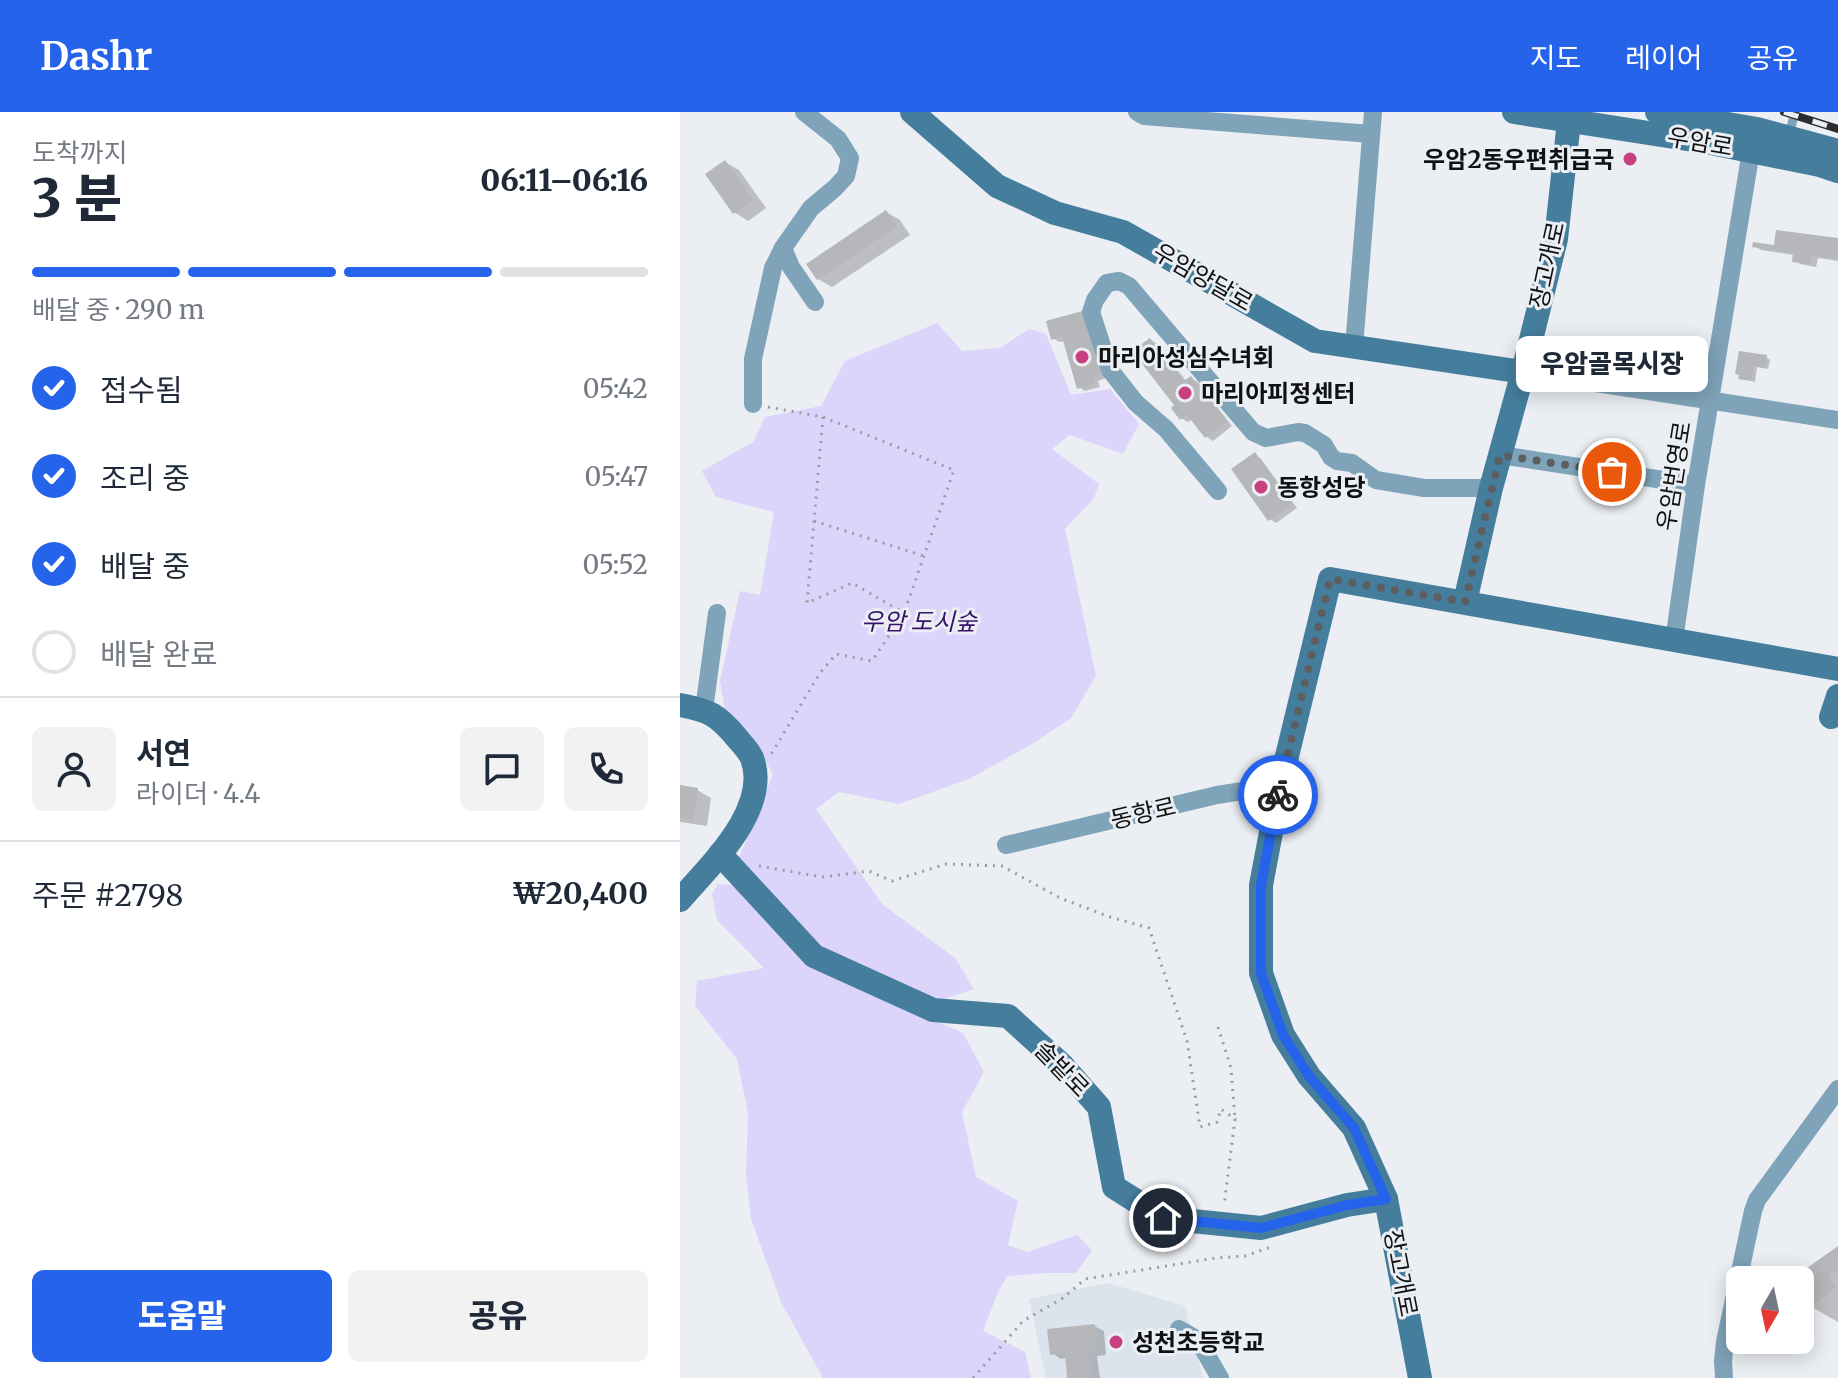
<!DOCTYPE html>
<html lang="ko">
<head>
<meta charset="utf-8">
<style>
  body { margin:0; font-family:Merriweather,"Noto Sans KR",serif; background:#f2f2f3; color:#1f2937; height:100vh; display:flex; flex-direction:column; font-size:30px; white-space:nowrap }
  * { box-sizing:border-box; margin:0 }
  p { font-size:26px; color:#747a83 }
  .icon { flex:none; width:44px; height:44px; fill:none; stroke:currentColor; stroke-width:2; stroke-linecap:round; stroke-linejoin:round }
  .map { position:relative; flex:1; overflow:hidden }
  .panel { display:flex; flex-direction:column; background:#fff; width:680px }
  .panel>* { flex:none }
  .needle { width:52px; rotate:189deg }
  .controls { position:absolute; left:1046px; top:1154px; display:grid; gap:16px }
  .controls a { display:grid; place-items:center; width:88px; height:88px; border-radius:12px; background:#fff; box-shadow:0 4px 20px #0003; font-size:40px }
  .pin { position:absolute; display:grid; place-items:center; width:68px; height:68px; color:#fff; margin:-34px; border:4px solid #fff; border-radius:50%; box-shadow:0 2px 8px #0007 }
  .courier { position:absolute; display:grid; place-items:center; width:80px; height:80px; margin:-40px; border:6px solid #2563eb; border-radius:50%; background:#fff; color:#222; box-shadow:0 2px 10px #0007 }
  .bubble { position:absolute; height:56px; border-radius:12px; background:#fff; box-shadow:0 4px 20px #0003; font-size:26px; font-weight:800; line-height:56px; text-align:center }
  .summary em { font-style:normal; font-weight:800 }
  .summary div { display:flex; flex-direction:column-reverse }
  .summary { display:flex; align-items:center; justify-content:space-between; height:136px; padding:0 32px }
  h1 { font-size:52px; font-weight:800; line-height:60px }
  .bar { display:grid; grid-template-columns:repeat(4,1fr); gap:12px 8px; align-content:center; height:96px; padding:0 32px }
  .bar i { height:10px; border-radius:6px; background:#e0e1e3 }
  .bar .active { background:#2563eb }
  .bar p { grid-column:span 4 }
  .line { display:flex; align-items:center; gap:20px; padding:0 32px; border-top:2px solid #e0e1e3 }
  .line div { flex:1 }
  .round { display:grid; place-items:center; flex:none; width:84px; height:84px; border-radius:12px; background:#f2f2f3 }
  ol { padding:0 32px; list-style:none }
  li { display:flex; align-items:center; gap:24px; height:88px }
  li p { margin-inline-start:auto }
  li .icon { padding:8px; border-radius:50%; background:#2563eb; color:#fff; stroke-width:4 }
  li:last-child { color:#747a83 }
  li i { width:44px; height:44px; border:4px solid #e0e1e3; border-radius:50% }
  .cta { display:flex; gap:16px; margin-top:auto; padding:16px 32px }
  .cta a { flex:1; height:92px; border-radius:12px; background:#2563eb; color:#fff; font-size:32px; font-weight:800; line-height:92px; text-align:center }
  .cta a+a { background:#f2f2f3; color:#1f2937 }
  header { display:flex; align-items:center; gap:48px; box-sizing:border-box; height:112px; padding:0 40px; background:#2563eb; color:#fff }
  header strong { font-size:38px }
  nav { display:flex; gap:44px; margin-inline-start:auto; font-size:28px }
  main { display:flex; flex:1; min-height:0 }
  .map>svg:first-child { display:block }
</style>
</head>
<body>
<header>
<strong>Dashr</strong>
<nav><a>지도</a><a>레이어</a><a>공유</a></nav>
</header>
<main>
<section class="panel">
<div class="summary"><div><h1>3 분</h1><p>도착까지</p></div><em>06:11–06:16</em></div>
<div class="bar"><i class="active"></i><i class="active"></i><i class="active"></i><i></i><p>배달 중 · 290 m</p></div>
<ol>
<li><svg class="icon" aria-label="check" viewBox="0 0 24 24"><path d="M5 12l5 5 9-10"/></svg>접수됨<p>05:42</p></li>
<li><svg class="icon" aria-label="check" viewBox="0 0 24 24"><path d="M5 12l5 5 9-10"/></svg>조리 중<p>05:47</p></li>
<li><svg class="icon" aria-label="check" viewBox="0 0 24 24"><path d="M5 12l5 5 9-10"/></svg>배달 중<p>05:52</p></li>
<li><i></i>배달 완료</li>
</ol>
<div class="line" style="height:144px"><a class="round"><svg class="icon" aria-label="person" viewBox="0 0 24 24"><circle cx="12" cy="8" r="4"/><path d="M4 21q1-7 8-7t8 7"/></svg></a><div><b>서연</b><p>라이더 · 4.4</p></div><a class="round"><svg class="icon" aria-label="chat" viewBox="0 0 24 24"><path d="M4 5h16v11H9l-5 4z"/></svg></a><a class="round"><svg class="icon" aria-label="phone" viewBox="0 0 24 24"><path d="M5 4h4l2 5-3 2q2 4 5 5l2-3 5 2v4C11 20 4 13 5 4z"/></svg></a></div>
<div class="line" style="height:104px"><div>주문 #2798</div><b>₩20,400</b></div>
<div class="cta"><a>도움말</a><a>공유</a></div>
</section>
<div class="map">
<svg width="1158" height="1266" viewBox="0 0 1158 1266">
  <rect width="100%" height="100%" fill="#ebeef2"/>
  <!-- built -->
  <path fill="#dbe3ed" d="M428 1171 505 1194 523 1266H366L349 1187Z"/>
  <!-- green -->
  <g fill="#dcd4fb">
    <path d="M257 211 282 239 320 236 349 217 366 222 391 283 430 277 459 312 443 342 390 323 372 337 419 372 414 386 385 417 416 564 391 606 354 631 289 667 219 692 159 680 136 697 202 792 275 846 294 877 255 890 137 834 57 750 93 663 82 641 45 599 40 569 60 479 80 483 94 400 36 385 22 359 73 330 85 305 141 294 165 249Z"/>
    <path d="M38 772 57 773 132 854 283 921 304 960 282 1000 296 1065 338 1089 328 1133 347 1140 397 1123 412 1138 396 1161H367L327 1164 318 1180 303 1219 345 1240 351 1266H143L101 1190 71 1107 66 1062 68 1001 57 947 15 894 17 869 84 856 37 808 32 782Z"/>
  </g>
  <!-- shadow -->
  <g fill="#0003">
    <path d="M45 50 59 58 86 96 68 109 54 100Z"/>
    <path d="M206 100 220 108 230 123 152 175 138 167Z"/>
    <path d="M1158 128V149L1138 146 1136 155 1120 152 1114 149V143L1081 138 1074 134 1096 135Z"/>
    <path d="M402 201 426 266 418 269 420 275 405 279 399 275 385 229 379 230 373 226Z"/>
    <path d="M471 228 477 232 507 270 511 266 518 270 552 314 533 329 527 325 512 307 508 310 501 306Z"/>
    <path d="M1086 245 1090 248 1088 257 1077 255 1075 270 1060 266 1061 263Z"/>
    <path d="M575 343 581 347 617 396 596 411 590 407Z"/>
    <path d="M0 675 17 678 31 686 27 714 0 710Z"/>
    <path d="M1158 1136V1210L1130 1194 1120 1179V1168H1114Z"/>
    <path d="M414 1214 424 1219 426 1243 417 1244 420 1266H389L387 1246 381 1247 372 1241Z"/>
  </g>
  <!-- building -->
  <g fill="#b6b7bb">
    <path d="M45 48 73 88 53 102 25 62Z"/>
    <path d="M206 98 217 114 137 168 126 152Z"/>
    <path d="M1096 118 1158 126V147L1131 144 1130 152 1112 150 1113 141 1072 135 1073 130 1094 133Z"/>
    <path d="M402 199 421 263 413 265 415 272 397 277 382 225 371 228 366 209Z"/>
    <path d="M470 226 504 269 511 264 547 310 525 326 507 303 500 308 491 296 494 293 452 239Z"/>
    <path d="M1059 239 1087 243 1085 256 1074 254 1071 269 1058 267 1059 263 1055 262Z"/>
    <path d="M575 340 612 392 588 409 551 357Z"/>
    <path d="M0 673 18 676 13 708 0 706Z"/>
    <path d="M1158 1134V1157L1148 1164 1156 1176 1129 1195 1120 1183V1168H1110Z"/>
    <path d="M415 1212 418 1239H409L412 1266H387L385 1241 370 1243 367 1217Z"/>
  </g>
  <g fill="none" stroke-linecap="round" stroke-linejoin="round">
    <!-- path -->
    <g stroke="#9a9c9f" stroke-width="3" stroke-dasharray="2 6" stroke-linecap="butt">
      <path d="M88 295 143 305 274 358 224 501 192 549 156 542 140 561 90 644"/>
      <path d="M143 305 127 491 172 471 224 501"/>
      <path d="M134 409 244 444"/>
      <path d="M79 754 142 765 189 759 212 769 266 752 322 754 380 786 430 805 469 816 507 929 520 1015 537 1010 541 997 555 1007 544 1094"/>
      <path d="M538 915 551 956 555 1007"/>
      <path d="M293 1266 343 1209 383 1186 405 1167 536 1146 565 1144 591 1135"/>
    </g>
    <!-- lane -->
    <path stroke="#7fa3b9" stroke-width="9" d="M1109 23 1115 0"/>
    <!-- street -->
    <g stroke="#7fa3b9" stroke-width="18">
      <path d="M457 0 464 4 691 22"/>
      <path d="M103 136 111 155 135 190"/>
      <path d="M674 235 693 0"/>
      <path d="M843 260 1158 308"/>
      <path d="M73 292V247L93 156 103 136 131 96 155 76 166 64 170 46 158 27 124 0"/>
      <path d="M820 343 1016 373"/>
      <path d="M538 379 486 317 456 291 430 258 411 200 415 188 427 171 439 169 449 174 573 320 586 326 618 320 625 321 644 333 651 345 657 349 672 351 696 368 744 376H811"/>
      <path d="M994 529 1016 373 1073 27"/>
      <path d="M24 598 37 501"/>
      <path d="M326 733 537 683 600 673"/>
      <path d="M499 1217 518 1228 540 1266"/>
      <path d="M1044 1266 1043 1249 1045 1230 1073 1099 1077 1088 1158 977"/>
    </g>
    <!-- secondary -->
    <g stroke="#457e9d" stroke-width="24">
      <path d="M232 0 317 74 375 101 443 120 635 229 843 260"/>
      <path d="M834 0 1026 30 1140 53 1158 59"/>
      <path d="M977 0 1077 17 1158 39"/>
      <path d="M785 490 811 376 843 260 876 127 890 0"/>
      <path d="M0 593C29 598 38 603 57 626 62 632 69 639 72 646 91 697 30 753 0 788"/>
      <path d="M1151 605 1158 584"/>
      <path d="M40 742 134 844 253 898 328 904 382 953 419 995 434 1075 483 1106 581 1116 667 1093 706 1087"/>
      <path d="M740 1266 706 1087 674 1016 629 964 603 923 581 861V773L600 673 650 467 1158 557"/>
    </g>
    <!-- rail casing -->
    <g stroke="#2b2c2e" stroke-width="8">
      <path id="rail" d="M1104 0 1158 17"/>
    </g>
    <!-- rail -->
    <use href="#rail" stroke="#ebeef2" stroke-width="5" stroke-dasharray="15" stroke-linecap="butt"/>
  </g>
  <g fill="none" stroke-linecap="round" stroke-linejoin="round">
    <!-- done -->
    <path stroke="#5d5e60" stroke-width="8" stroke-dasharray="0 14.4" d="M598 683 650 467 785 490 820 343 932 360"/>
    <!-- route -->
    <path stroke="#2563eb" stroke-width="10" d="M483 1106 581 1116 667 1093 706 1087 674 1016 629 964 603 923 581 861V773L598 683"/>
  </g>
  <!-- markers -->
  <g fill="#c7407f" stroke="#ebeef2" stroke-width="3">
    <circle cx="950" cy="47" r="8"/>
    <circle cx="402" cy="245" r="8"/>
    <circle cx="505" cy="281" r="8"/>
    <circle cx="581" cy="375" r="8"/>
    <circle cx="436" cy="1230" r="8"/>
  </g>
  <g text-anchor="middle" dominant-baseline="central" stroke-width="6" stroke-linejoin="round" paint-order="stroke">
    <!-- street labels -->
    <g font-size="24" fill="#101112" stroke="#ebeef2">
      <text transform="translate(1020 30) rotate(10)">우암로</text>
      <text transform="translate(867 153) rotate(-78)">장고개로</text>
      <text transform="translate(523 165) rotate(30)">우암양달로</text>
      <text transform="translate(994 364) rotate(-81)">우암번영로</text>
      <text transform="translate(463 701) rotate(-13)">동항로</text>
      <text transform="translate(382 957) rotate(46)">솔밭로</text>
      <text transform="translate(721 1161) rotate(79)">장고개로</text>
    </g>
    <!-- poi labels -->
    <g font-size="24" font-weight="bold" fill="#101112" stroke="#ebeef2" text-anchor="start">
      <text x="934" y="47" text-anchor="end">우암2동우편취급국</text>
      <text x="418" y="245">마리아성심수녀회</text>
      <text x="521" y="281">마리아피정센터</text>
      <text x="597" y="375">동항성당</text>
      <text x="452" y="1230">성천초등학교</text>
    </g>
    <!-- park labels -->
    <g font-size="24" font-style="italic" fill="#38126d" stroke="#ebeef2">
      <text x="239" y="509">우암 도시숲</text>
    </g>
  </g>
</svg>
<div class="controls">
<a><svg class="needle" viewBox="-14 -14 28 28"><path d="M0-13l5 13h-10z" fill="#e53935"/><path d="M0 13l5-13h-10z" fill="#747a83"/></svg></a>
</div>
<div class="pin" style="left:932px;top:360px;background:#ea580c"><svg class="icon" aria-label="bag" viewBox="0 0 24 24"><path d="M5 8h14l-1 12H6zM9 8a3 3 0 0 1 6 0"/></svg></div>
<div class="pin" style="left:483px;top:1106px;background:#1f2937"><svg class="icon" aria-label="home" viewBox="0 0 24 24"><path d="M3 11l9-7 9 7M6 9v11h12V9"/></svg></div>
<div class="courier" style="left:598px;top:683px"><svg class="icon" aria-label="bike" viewBox="0 0 24 24"><circle cx="6" cy="16" r="4"/><circle cx="18" cy="16" r="4"/><path d="M6 16l4-8h5l3 8M10 8l3 8H6M13 5h3"/></svg></div>
<div class="bubble" style="left:836px;top:224px;width:192px">우암골목시장</div>
</div>
</main>
</body>
</html>
